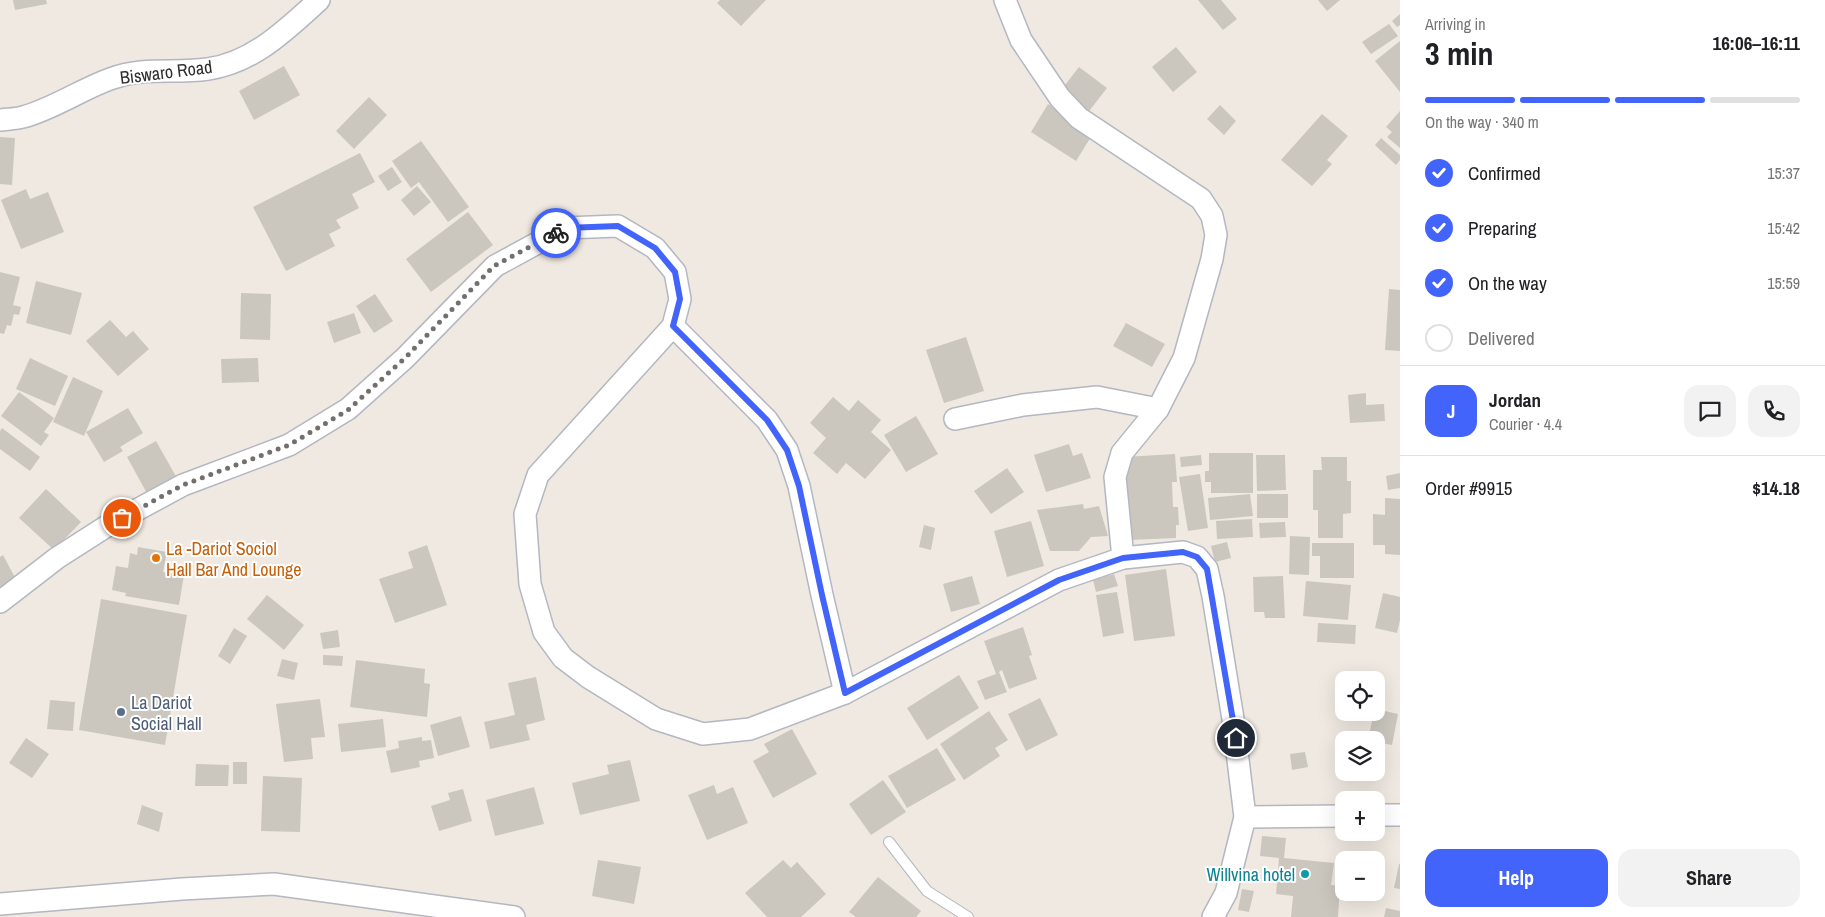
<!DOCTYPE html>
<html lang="en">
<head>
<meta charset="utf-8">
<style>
  body { margin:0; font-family:"Archivo Narrow",sans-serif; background:#f2f2f2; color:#202124; height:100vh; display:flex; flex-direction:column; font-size:19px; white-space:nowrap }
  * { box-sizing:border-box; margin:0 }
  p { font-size:16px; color:#757577 }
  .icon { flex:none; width:28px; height:28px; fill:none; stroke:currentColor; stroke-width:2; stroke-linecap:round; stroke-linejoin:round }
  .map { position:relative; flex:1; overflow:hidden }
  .panel { display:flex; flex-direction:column; background:#fff; width:425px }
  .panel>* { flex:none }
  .controls { position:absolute; left:1335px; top:671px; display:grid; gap:10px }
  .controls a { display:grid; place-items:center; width:50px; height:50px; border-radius:10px; background:#fff; box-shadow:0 5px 20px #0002; font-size:25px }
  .pin { position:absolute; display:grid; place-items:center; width:42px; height:42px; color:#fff; margin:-21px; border:2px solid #fff; border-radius:50%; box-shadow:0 1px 5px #0007 }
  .courier { position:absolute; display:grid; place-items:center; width:50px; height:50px; margin:-25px; border:4px solid #4264fb; border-radius:50%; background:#fff; color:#222; box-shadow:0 1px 6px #0007 }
  .overview em { font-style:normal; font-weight:700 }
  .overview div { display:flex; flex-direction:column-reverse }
  .overview { display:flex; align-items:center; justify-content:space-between; height:85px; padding:0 25px }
  h1 { font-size:32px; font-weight:700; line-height:38px }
  .bar { display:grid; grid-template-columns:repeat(4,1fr); gap:8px 5px; align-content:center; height:60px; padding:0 25px }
  .bar i { height:6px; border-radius:4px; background:#e0e0e0 }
  .bar .active { background:#4264fb }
  .bar p { grid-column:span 4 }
  .line { display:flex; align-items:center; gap:12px; padding:0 25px; border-top:1px solid #e0e0e0 }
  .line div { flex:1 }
  .round { display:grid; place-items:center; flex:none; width:52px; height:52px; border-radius:15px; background:#f2f2f2 }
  ol { padding:0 25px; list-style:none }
  li { display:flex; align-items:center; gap:15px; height:55px }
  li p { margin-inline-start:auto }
  li .icon { padding:5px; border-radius:50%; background:#4264fb; color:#fff; stroke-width:4 }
  li:last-child { color:#757577 }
  li i { width:28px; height:28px; border:2px solid #e0e0e0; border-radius:50% }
  .button { display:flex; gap:10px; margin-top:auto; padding:10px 25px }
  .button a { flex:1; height:58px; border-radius:15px; background:#4264fb; color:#fff; font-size:20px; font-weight:700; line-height:58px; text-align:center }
  .button a+a { background:#f2f2f2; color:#202124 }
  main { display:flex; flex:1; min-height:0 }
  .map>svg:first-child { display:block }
</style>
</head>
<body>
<main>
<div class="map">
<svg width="1400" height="917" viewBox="0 0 1400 917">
  <rect width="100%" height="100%" fill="#efe9e1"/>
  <!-- building -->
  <g fill="#cbc7bf">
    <path d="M13 0H46L47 4 15 10Z"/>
    <path d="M720 0H766L741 26 717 3Z"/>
    <path d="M1198 0H1221L1237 19 1223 30Z"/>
    <path d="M1318 0H1340L1327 11Z"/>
    <path d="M1400 14V25L1397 27 1392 21Z"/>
    <path d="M1389 24 1398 36 1371 54 1362 42Z"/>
    <path d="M1400 41V92L1375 61Z"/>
    <path d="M1176 47 1197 72 1173 92 1152 67Z"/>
    <path d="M284 66 300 95 254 120 239 91Z"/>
    <path d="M1079 67 1107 88 1086 115 1058 94Z"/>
    <path d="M369 97 387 115 354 149 336 131Z"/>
    <path d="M1048 104 1094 132 1076 161 1031 132Z"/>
    <path d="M1220 105 1236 121 1224 135 1207 119Z"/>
    <path d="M1400 111V148L1387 137 1392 132 1386 127Z"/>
    <path d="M1322 114 1348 136 1327 160 1332 164 1312 186 1281 160Z"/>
    <path d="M0 137 15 138 12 185 0 184Z"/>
    <path d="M1381 138 1400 155V160L1396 165 1375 145Z"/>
    <path d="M421 141 469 207 448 222 419 182 411 188 392 161Z"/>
    <path d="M360 153 375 182 352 194 359 208 336 220 341 228 329 234 335 246 286 271 253 207Z"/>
    <path d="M392 167 402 182 388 191 378 176Z"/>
    <path d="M417 186 431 202 414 216 401 200Z"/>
    <path d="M26 189 30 199 48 192 64 232 21 249 1 200Z"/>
    <path d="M468 212 493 245 431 292 406 259Z"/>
    <path d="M0 272 20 277 13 305 21 307 19 315 14 314 11 326 7 325 4 334 0 333Z"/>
    <path d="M36 281 82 293 71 335 26 323Z"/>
    <path d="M1389 289 1400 290V351L1385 350Z"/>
    <path d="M241 293 271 294 270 340 240 339Z"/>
    <path d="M375 294 393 321 374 333 356 306Z"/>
    <path d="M354 313 361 333 334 343 327 322Z"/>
    <path d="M110 320 126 337 133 331 149 349 118 376 86 341Z"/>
    <path d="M1126 323 1165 344 1152 367 1113 346Z"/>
    <path d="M966 337 984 391 944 403 926 350Z"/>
    <path d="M30 358 68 376 55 406 16 389Z"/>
    <path d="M258 358 259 382 222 383 221 359Z"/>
    <path d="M73 377 103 391 84 436 53 422Z"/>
    <path d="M19 392 54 418 44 432 49 435 41 446 1 416Z"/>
    <path d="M1366 393V405L1384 404 1385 421 1350 423 1348 395Z"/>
    <path d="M833 397 849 411 858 400 881 420 871 432 891 450 865 479 846 463 837 474 813 453 826 438 810 423Z"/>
    <path d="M128 408 143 433 120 447 123 451 104 462 86 432Z"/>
    <path d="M916 416 938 454 906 472 884 435Z"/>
    <path d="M2 428 40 457 30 471 0 449V431Z"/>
    <path d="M156 441 178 480 149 497 127 457Z"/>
    <path d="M1069 444 1073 456 1082 453 1091 478 1046 492 1034 455Z"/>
    <path d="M1209 453H1253V493H1211V482H1205V471H1209Z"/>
    <path d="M1175 454 1177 482H1172L1173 507H1178L1179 525H1176V538L1129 540 1124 457Z"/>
    <path d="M1201 455 1202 465 1181 467 1180 457Z"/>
    <path d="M1256 455H1285L1286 490 1257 491Z"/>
    <path d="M1321 457H1347V481H1351V513L1343 514V538H1318V510H1313V470H1322Z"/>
    <path d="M1007 468 1024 492 991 514 974 491Z"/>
    <path d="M1400 473V488L1388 490 1386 476Z"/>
    <path d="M1200 474 1208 528 1188 531 1179 477Z"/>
    <path d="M46 489 81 522 54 550 19 518Z"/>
    <path d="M1250 494 1253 516 1210 520 1208 498Z"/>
    <rect x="1257" y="494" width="31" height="24"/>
    <path d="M1385 498 1400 499V555L1385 554V545H1373V514L1385 515Z"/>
    <path d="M1083 504 1084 509 1099 506 1108 536 1091 537 1079 551H1050L1037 510Z"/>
    <path d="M1252 519 1253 537 1217 539 1216 521Z"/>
    <path d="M1031 521 1044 566 1007 577 994 531Z"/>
    <path d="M1285 522 1286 537 1260 538 1259 523Z"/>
    <path d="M924 525 935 528 931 550 919 547Z"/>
    <path d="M1290 536 1310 537 1309 575 1289 574Z"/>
    <path d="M1227 542 1231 558 1215 562 1211 546Z"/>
    <path d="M1312 543H1354V578H1320V556H1312Z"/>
    <path d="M427 545 447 605 395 623 379 579 413 568 408 552Z"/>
    <path d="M138 547 167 552 163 572 184 575 179 605 125 596 126 593 112 590 116 566 128 568 130 553 137 555Z"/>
    <path d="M3 555 19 585 0 595V557Z"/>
    <path d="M1166 569 1175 636 1134 641 1125 575Z"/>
    <path d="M1114 574 1118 586 1096 592 1093 580Z"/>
    <path d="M972 576 980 604 951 612 943 584Z"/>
    <path d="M1283 576 1285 618H1265L1264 612H1254L1253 577Z"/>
    <path d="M1306 581 1351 585 1348 620 1303 616Z"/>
    <path d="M1117 592 1124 633 1103 637 1096 595Z"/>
    <path d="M1383 593 1400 597V620L1397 633 1375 628Z"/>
    <path d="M267 595 304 625 284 650 247 619Z"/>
    <path d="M101 599 187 615 165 745 79 730Z"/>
    <path d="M1318 623 1356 625 1355 644 1317 642Z"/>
    <path d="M1023 627 1032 655 1029 656 1037 679 1009 689 1002 670 999 672 1007 692 985 700 977 681 996 674 984 641Z"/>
    <path d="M234 628 247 636 230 664 218 656Z"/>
    <path d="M338 630 340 647 323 649 320 633Z"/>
    <path d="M323 655 343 656 342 666 323 665Z"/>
    <path d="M282 659 298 663 294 680 277 676Z"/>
    <path d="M356 660 425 669 424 683 430 684 427 717 350 707Z"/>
    <path d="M959 675 979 708 927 740 907 708Z"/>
    <path d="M536 677 545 720 526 725 530 740 490 749 484 722 515 715 508 683Z"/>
    <path d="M1040 698 1058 735 1026 751 1008 714Z"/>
    <path d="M320 699 325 737 311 738 313 759 284 762 276 704Z"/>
    <path d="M50 700 75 702 73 731 47 729Z"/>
    <path d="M1376 709 1398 714 1392 745 1376 742V740H1368L1374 712H1376Z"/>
    <path d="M989 711 1008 740 995 748 1000 756 964 780 940 744Z"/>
    <path d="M461 716 470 747 438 756 430 725Z"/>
    <path d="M383 719 386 747 341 752 338 724Z"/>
    <path d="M792 729 817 774 773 798 753 761 769 752 764 744Z"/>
    <path d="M422 737V741L431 740 434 758 419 761 420 767 391 773 386 751 399 748 398 741Z"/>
    <path d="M26 738 49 754 32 778 9 763Z"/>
    <path d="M937 748 956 780 907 808 888 776Z"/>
    <path d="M1305 752 1308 767 1292 770 1290 754Z"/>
    <path d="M630 760 640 801 580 815 572 783 609 774 607 765Z"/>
    <rect x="233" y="762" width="14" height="22"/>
    <path d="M196 764 229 765 228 786H195Z"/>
    <path d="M263 776 302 778 300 832 261 831Z"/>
    <path d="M883 780 906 812 871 835 849 804Z"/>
    <path d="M714 785 717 794 733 787 748 823 707 840 688 795Z"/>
    <path d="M534 787 544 824 495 836 486 800Z"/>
    <path d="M463 789 472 821 439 831 431 806 450 800 448 793Z"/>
    <path d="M142 805 163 813 159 832 137 824Z"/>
    <path d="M1262 836 1286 838 1284 858 1334 863 1331 885 1340 886 1338 917H1291L1293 896 1276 894 1279 858 1260 856Z"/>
    <path d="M598 860 641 867 634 904 592 896Z"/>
    <path d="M783 860 791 868 797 862 826 894 801 917H767L745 893Z"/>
    <path d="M1399 864H1400V889L1394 888Z"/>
    <path d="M878 877 921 911 916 917H856L849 912Z"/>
    <path d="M1242 889 1254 891 1249 912 1238 910Z"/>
    <path d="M1386 908 1400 911V917H1384Z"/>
  </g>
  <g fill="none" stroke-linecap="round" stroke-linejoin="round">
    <!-- service casing -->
    <g stroke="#b4b7c1" stroke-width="12">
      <path id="service" d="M889 842 927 891 968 917"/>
    </g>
    <!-- minor casing -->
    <g stroke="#b4b7c1" stroke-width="24">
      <g id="minor">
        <path d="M1005 0 1021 40 1060 98 1079 118 1201 199 1212 216 1216 235 1212 259 1184 358 1158 409 1122 453 1115 477 1123 558"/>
        <path d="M0 120C7 119 16 119 23 117 53 109 80 90 110 79 145 66 173 74 208 69 253 63 287 29 319 0"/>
        <path d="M673 326 767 420 787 450 799 486 822 595 845 693"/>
        <path d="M955 419 1023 405 1097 397 1158 409"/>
        <path d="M0 602 57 558 107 526 183 485 289 445 348 409 405 358 495 266 565 228 618 226 655 248 675 272 680 299 673 326 538 475 525 514 530 584 544 632 563 658 588 677 656 719 703 734 750 729 845 693 1059 580 1123 558 1183 552 1197 557 1207 569 1213 596 1233 719 1245 817 1226 893 1213 917"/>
        <path d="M1376 815H1400"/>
        <path d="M1245 817 1344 816"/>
        <path d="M0 904 182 889 274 884 514 917"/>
      </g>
    </g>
    <!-- service -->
    <use href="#service" stroke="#fff" stroke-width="10"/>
    <!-- minor -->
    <use href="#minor" stroke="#fff" stroke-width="21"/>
  </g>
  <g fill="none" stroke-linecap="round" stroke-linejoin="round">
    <!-- done -->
    <path stroke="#726f6d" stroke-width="5" stroke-dasharray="0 9" d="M122 518 183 485 289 445 348 410 405 358 494 266 556 233"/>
    <!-- route -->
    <path stroke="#4264fb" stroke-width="6" d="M556 233 565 228 618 226 655 248 675 272 680 299 673 326 767 420 787 450 799 486 822 595 845 693 1059 580 1123 558 1183 552 1197 557 1207 569 1236 738"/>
  </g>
  <!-- markers -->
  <circle fill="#e8710a" stroke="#fff" stroke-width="2" cx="156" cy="558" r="5"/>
  <circle fill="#5c6f8a" stroke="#fff" stroke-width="2" cx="121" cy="712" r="5"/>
  <circle fill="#0f9aa8" stroke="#fff" stroke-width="2" cx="1305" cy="874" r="5"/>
  <g text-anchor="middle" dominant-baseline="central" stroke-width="4" stroke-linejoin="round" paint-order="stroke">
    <!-- street labels -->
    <g font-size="18" fill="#2e2e2e" stroke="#fff">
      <text transform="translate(166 72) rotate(-7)">Biswaro Road</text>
    </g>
    <!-- food labels -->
    <g font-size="18" fill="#c56008" stroke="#fff" text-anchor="start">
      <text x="166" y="548">La -Dariot Sociol<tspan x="166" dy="21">Hall Bar And Lounge</tspan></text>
    </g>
    <!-- service labels -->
    <g font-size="18" fill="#4e5e75" stroke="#fff" text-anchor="start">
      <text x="131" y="702">La Dariot<tspan x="131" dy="21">Social Hall</tspan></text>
    </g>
    <!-- culture labels -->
    <g font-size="18" fill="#0d838f" stroke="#fff" text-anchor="end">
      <text x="1295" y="874">Willvina hotel</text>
    </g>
  </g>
</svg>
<div class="controls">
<a><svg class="icon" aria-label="locate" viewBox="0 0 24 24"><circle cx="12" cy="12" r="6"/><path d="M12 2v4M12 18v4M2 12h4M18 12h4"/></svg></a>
<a><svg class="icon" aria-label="layers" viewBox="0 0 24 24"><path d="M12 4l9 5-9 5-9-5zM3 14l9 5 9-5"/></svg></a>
<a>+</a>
<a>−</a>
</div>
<div class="pin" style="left:122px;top:518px;background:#ea580c"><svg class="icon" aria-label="bag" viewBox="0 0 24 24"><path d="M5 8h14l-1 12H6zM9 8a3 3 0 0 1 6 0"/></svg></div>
<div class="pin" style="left:1236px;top:738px;background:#1f2937"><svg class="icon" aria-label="home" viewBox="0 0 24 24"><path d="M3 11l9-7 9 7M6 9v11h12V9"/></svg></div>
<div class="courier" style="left:556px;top:233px"><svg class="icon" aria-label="bike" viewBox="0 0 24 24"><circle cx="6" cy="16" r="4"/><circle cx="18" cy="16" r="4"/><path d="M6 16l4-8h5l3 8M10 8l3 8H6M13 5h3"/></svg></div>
</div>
<section class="panel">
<div class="overview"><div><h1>3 min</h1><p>Arriving in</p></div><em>16:06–16:11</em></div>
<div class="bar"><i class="active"></i><i class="active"></i><i class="active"></i><i></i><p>On the way · 340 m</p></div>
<ol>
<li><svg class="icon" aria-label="check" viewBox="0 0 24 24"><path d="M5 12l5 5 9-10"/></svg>Confirmed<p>15:37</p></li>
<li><svg class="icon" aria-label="check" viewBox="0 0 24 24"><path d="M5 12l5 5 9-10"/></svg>Preparing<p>15:42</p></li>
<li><svg class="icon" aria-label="check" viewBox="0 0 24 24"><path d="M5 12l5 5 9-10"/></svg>On the way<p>15:59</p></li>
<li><i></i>Delivered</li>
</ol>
<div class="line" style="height:90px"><b class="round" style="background:#4264fb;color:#fff">J</b><div><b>Jordan</b><p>Courier · 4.4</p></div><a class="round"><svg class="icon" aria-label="chat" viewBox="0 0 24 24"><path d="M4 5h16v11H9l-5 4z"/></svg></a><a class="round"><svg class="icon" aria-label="phone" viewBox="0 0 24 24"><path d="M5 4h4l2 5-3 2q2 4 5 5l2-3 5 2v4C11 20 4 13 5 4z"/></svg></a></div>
<div class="line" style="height:65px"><div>Order #9915</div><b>$14.18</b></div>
<div class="button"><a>Help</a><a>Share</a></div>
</section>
</main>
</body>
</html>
